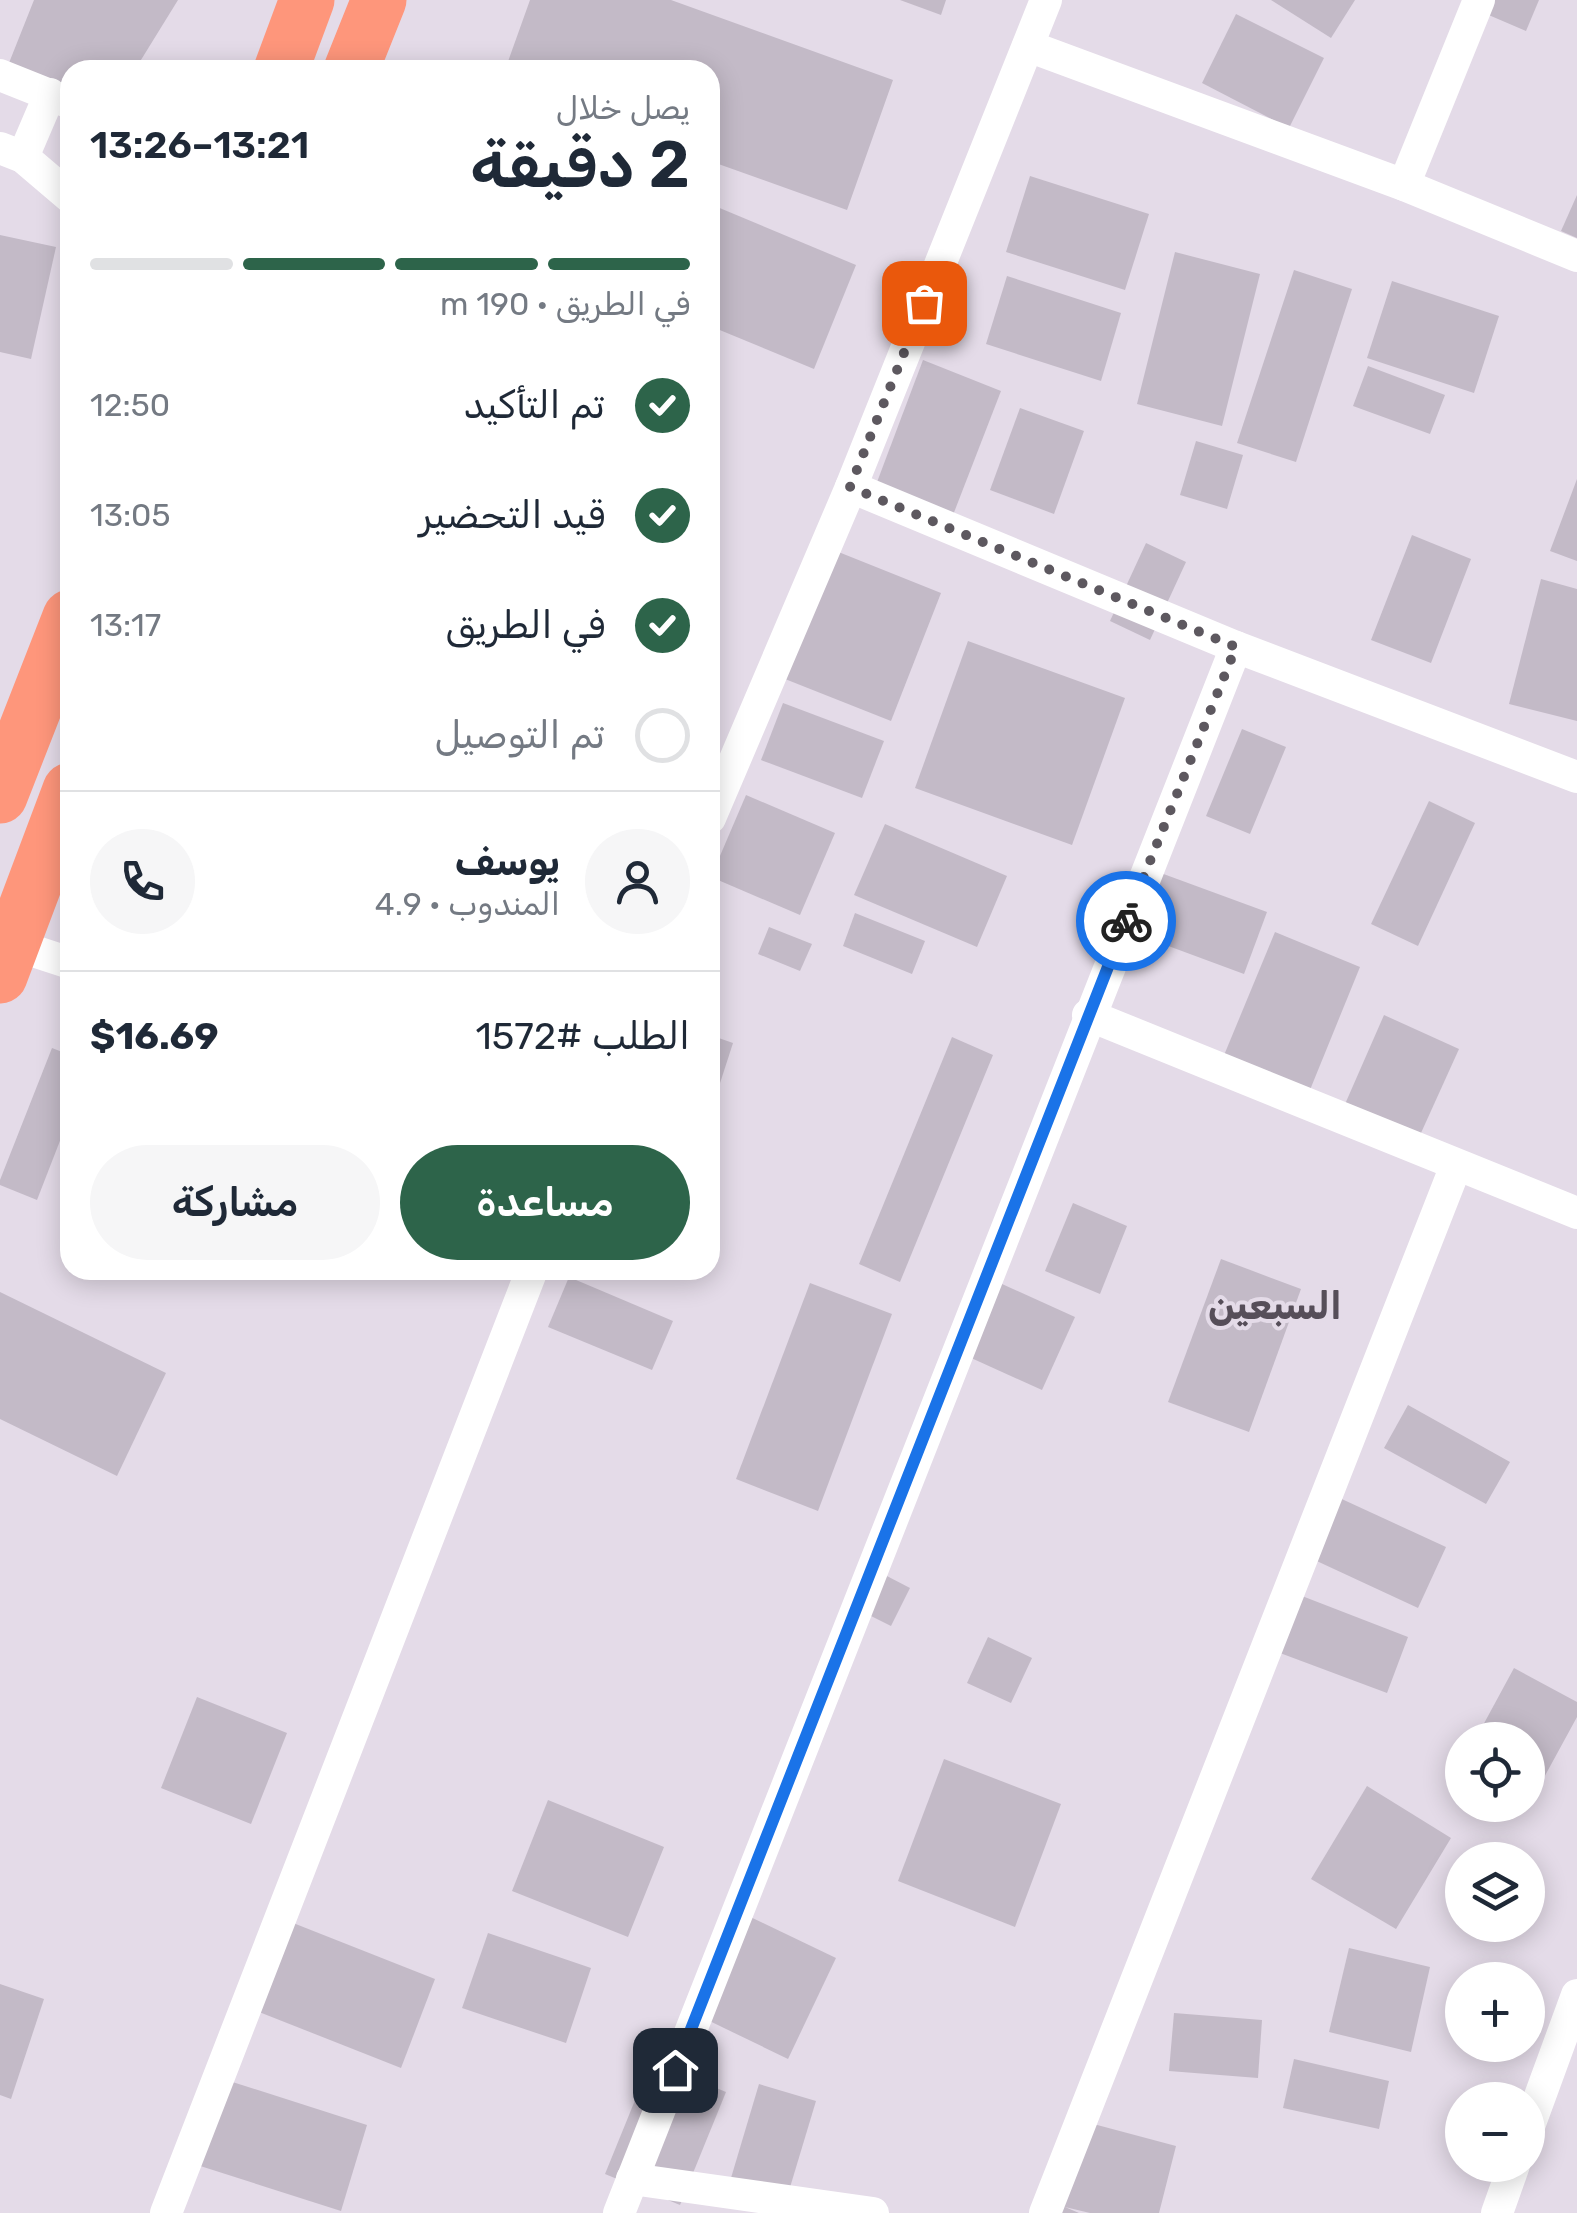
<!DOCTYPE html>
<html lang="ar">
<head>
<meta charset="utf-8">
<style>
  body { margin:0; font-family:Rubik,"Noto Naskh Arabic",sans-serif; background:#f6f6f7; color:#1f2937; direction:rtl; height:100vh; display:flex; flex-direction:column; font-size:38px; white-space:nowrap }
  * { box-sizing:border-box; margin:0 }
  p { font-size:32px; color:#747a83 }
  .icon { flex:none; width:55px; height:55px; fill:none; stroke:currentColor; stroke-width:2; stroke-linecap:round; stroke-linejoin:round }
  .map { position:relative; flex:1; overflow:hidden; direction:ltr }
  .side { position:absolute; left:60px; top:60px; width:660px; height:1220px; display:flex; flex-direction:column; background:#fff; border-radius:30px; box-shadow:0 5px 25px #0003; direction:rtl }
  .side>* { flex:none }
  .buttons { position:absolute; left:1445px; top:1722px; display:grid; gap:20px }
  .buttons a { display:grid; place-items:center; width:100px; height:100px; border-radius:50%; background:#fff; box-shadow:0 5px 25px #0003; font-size:50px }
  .pin { position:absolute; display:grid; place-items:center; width:85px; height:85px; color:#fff; margin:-42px; border-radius:20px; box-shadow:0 5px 15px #0006 }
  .courier { position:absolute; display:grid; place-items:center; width:100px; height:100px; margin:-50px; border:8px solid #1a73e8; border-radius:50%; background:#fff; color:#222; box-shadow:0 2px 12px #0007 }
  .headline em { font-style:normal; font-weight:600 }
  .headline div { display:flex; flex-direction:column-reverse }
  .headline { display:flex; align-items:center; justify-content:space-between; height:170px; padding:0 30px }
  h1 { font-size:65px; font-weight:600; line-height:75px }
  .bar { display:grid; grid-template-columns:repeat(4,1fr); gap:15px 10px; align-content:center; height:120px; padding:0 30px }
  .bar i { height:12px; border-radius:8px; background:#e0e1e3 }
  .bar .selected { background:#2d644a }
  .bar p { grid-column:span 4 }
  .line { display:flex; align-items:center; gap:25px; padding:0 30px; border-top:2px solid #e0e1e3 }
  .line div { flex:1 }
  .round { display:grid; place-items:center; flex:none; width:105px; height:105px; border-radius:52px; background:#f6f6f7 }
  ol { padding:0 30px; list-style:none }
  li { display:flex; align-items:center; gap:30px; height:110px }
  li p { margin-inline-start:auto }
  li .icon { padding:10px; border-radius:50%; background:#2d644a; color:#fff; stroke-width:4 }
  li:last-child { color:#747a83 }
  li i { width:55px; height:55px; border:5px solid #e0e1e3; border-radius:50% }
  .cta { display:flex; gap:20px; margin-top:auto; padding:20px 30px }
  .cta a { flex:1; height:115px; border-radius:60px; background:#2d644a; color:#fff; font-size:40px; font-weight:600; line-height:115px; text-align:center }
  .cta a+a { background:#f6f6f7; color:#1f2937 }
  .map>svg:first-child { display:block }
</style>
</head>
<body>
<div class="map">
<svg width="1577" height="2213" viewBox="0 0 1577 2213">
  <rect width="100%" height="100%" fill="#e4dbe8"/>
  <!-- building -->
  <g fill="#c3bac7">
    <path d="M34 0H178L136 68 70 70V87L5 73Z"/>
    <path d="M530 0H671L893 80 847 210 710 161V70H505Z"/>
    <path d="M900 0H946L941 15Z"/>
    <path d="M1271 0H1355L1331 38Z"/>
    <path d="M1482 0H1539L1526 31 1477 10Z"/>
    <path d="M1236 14 1324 58 1289 128 1202 83Z"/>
    <path d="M1030 176 1149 214 1125 290 1006 252Z"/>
    <path d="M1577 195V238L1561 231Z"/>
    <path d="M710 204 856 265 814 369 710 326Z"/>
    <path d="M0 235 56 247 31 359 0 352Z"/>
    <path d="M1175 252 1260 274 1222 426 1137 404Z"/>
    <path d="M1294 270 1352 289 1296 462 1237 443Z"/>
    <path d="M1007 276 1121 313 1101 381 986 344Z"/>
    <path d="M1392 281 1499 316 1474 393 1367 358Z"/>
    <path d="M923 360 1001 391 948 528 871 498Z"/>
    <path d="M1368 366 1445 395 1430 434 1353 406Z"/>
    <path d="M1020 408 1084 431 1054 514 990 490Z"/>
    <path d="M1196 441 1243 455 1227 509 1180 495Z"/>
    <path d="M1577 479V561L1550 551Z"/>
    <path d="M1412 535 1471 559 1431 663 1371 640Z"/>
    <path d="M1146 543 1186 562 1150 640 1110 621Z"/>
    <path d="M836 551 941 593 891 721 785 679Z"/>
    <path d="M1541 579 1577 589V721L1509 704Z"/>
    <path d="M968 641 1125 698 1072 845 915 788Z"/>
    <path d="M783 703 884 741 862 798 761 760Z"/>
    <path d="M1242 729 1286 747 1250 834 1206 816Z"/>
    <path d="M746 795 835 833 800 915 711 877Z"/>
    <path d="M1429 801 1475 823 1418 946 1371 924Z"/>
    <path d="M885 824 1007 876 977 947 854 895Z"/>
    <path d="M1139 865 1267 912 1244 974 1117 927Z"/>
    <path d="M855 913 925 941 912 974 843 946Z"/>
    <path d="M769 927 812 944 800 971 758 954Z"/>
    <path d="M1275 932 1360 967 1301 1112 1215 1077Z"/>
    <path d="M1384 1015 1459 1049 1416 1144 1342 1111Z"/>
    <path d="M710 1035 733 1043 711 1111H710Z"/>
    <path d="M952 1037 993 1055 900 1282 859 1264Z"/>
    <path d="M52 1048 70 1055V1115L37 1200 0 1185V1180Z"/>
    <path d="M1073 1203 1127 1226 1100 1294 1045 1271Z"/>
    <path d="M1221 1259 1301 1289 1249 1432 1168 1402Z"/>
    <path d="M569 1277 673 1321 652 1370 548 1327Z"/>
    <path d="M991 1279 1075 1317 1042 1390 958 1352Z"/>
    <path d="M810 1283 892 1314 818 1511 736 1479Z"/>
    <path d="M0 1292 166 1373 117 1476 0 1419Z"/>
    <path d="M1408 1405 1510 1462 1486 1504 1384 1448Z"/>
    <path d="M1320 1489 1446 1547 1418 1608 1293 1550Z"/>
    <path d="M883 1574 910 1588 891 1626 863 1612Z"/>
    <path d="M1302 1596 1408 1637 1387 1693 1280 1653Z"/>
    <path d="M988 1637 1032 1658 1011 1703 967 1683Z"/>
    <path d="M1514 1668 1577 1702V1717L1541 1783 1528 1776V1740H1475Z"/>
    <path d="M197 1697 287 1733 251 1824 161 1788Z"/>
    <path d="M944 1759 1061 1804 1015 1927 898 1881Z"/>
    <path d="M1367 1786 1451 1838 1396 1929 1311 1879Z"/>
    <path d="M548 1800 664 1847 628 1937 512 1891Z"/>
    <path d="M740 1912 836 1958 788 2059 691 2012Z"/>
    <path d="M283 1919 435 1979 401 2068 249 2008Z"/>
    <path d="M488 1933 591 1968 566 2043 462 2008Z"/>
    <path d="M1349 1948 1430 1967 1411 2052 1329 2032Z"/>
    <path d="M0 1984 44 1999 11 2099 0 2095Z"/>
    <path d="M1174 2013 1262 2020 1258 2078 1169 2071Z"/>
    <path d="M1294 2059 1389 2081 1379 2129 1283 2108Z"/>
    <path d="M651 2061 726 2092 680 2205 605 2174Z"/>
    <path d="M220 2078 367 2125 341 2211 194 2164Z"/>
    <path d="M759 2084 816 2101 785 2204 728 2188Z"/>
    <path d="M1071 2118 1176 2146 1159 2213H1090L1065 2207 1079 2213H1035Z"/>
  </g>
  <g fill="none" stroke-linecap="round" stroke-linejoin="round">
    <!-- street -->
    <g stroke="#fff" stroke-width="32">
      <path d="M1028 46 1404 185 1577 256"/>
      <path d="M0 75 70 103"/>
      <path d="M0 148 23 157 70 197"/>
      <path d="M23 157 50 94"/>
      <path d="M1404 185 1479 0"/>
      <path d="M851 487 1236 647 1577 777"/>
      <path d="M710 818 851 487 1046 0"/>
      <path d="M12 944 70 963"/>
      <path d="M1088 1015 1577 1213"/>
      <path d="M1528 2129 1577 1995"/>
      <path d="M632 2179 873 2213"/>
      <path d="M166 2213 532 1270"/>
      <path d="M619 2213 1236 647"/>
      <path d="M1045 2213 1455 1168"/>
      <path d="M1497 2213 1514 2165"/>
    </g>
    <!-- highway -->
    <g stroke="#fe967b" stroke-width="55">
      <path d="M281 70 307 0"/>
      <path d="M351 70 379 0"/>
      <path d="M0 796 70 617"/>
      <path d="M0 976 70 790"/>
    </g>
  </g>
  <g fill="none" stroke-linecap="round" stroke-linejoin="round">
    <!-- done -->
    <path stroke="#5d585f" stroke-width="10" stroke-dasharray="0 18" d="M924 303 850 487 1236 647 1126 921"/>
    <!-- route -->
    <path stroke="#1a73e8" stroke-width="12" d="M675 2070 1126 921"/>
  </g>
  <g text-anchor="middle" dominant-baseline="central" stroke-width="8" stroke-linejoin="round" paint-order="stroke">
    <!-- district labels -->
    <g font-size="38" font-weight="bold" fill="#564e59" stroke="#e4dbe8">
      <text x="1275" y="1306">السبعين</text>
    </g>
  </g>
</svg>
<div class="buttons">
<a><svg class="icon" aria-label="locate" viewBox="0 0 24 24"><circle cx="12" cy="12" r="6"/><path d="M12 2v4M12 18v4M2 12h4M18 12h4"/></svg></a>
<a><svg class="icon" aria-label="layers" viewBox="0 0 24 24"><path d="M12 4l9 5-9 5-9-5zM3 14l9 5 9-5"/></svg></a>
<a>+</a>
<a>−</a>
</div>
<div class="pin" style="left:924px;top:303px;background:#ea580c"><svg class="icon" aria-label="bag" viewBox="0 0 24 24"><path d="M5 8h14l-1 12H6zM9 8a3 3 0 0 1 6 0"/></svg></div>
<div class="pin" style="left:675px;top:2070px;background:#1f2937"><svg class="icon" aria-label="home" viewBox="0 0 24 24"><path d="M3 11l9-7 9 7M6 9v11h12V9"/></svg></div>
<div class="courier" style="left:1126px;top:921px"><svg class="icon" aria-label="bike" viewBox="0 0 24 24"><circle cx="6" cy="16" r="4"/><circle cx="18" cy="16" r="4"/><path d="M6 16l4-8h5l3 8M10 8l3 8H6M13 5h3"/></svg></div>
<section class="side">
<div class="headline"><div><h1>2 دقيقة</h1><p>يصل خلال</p></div><em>13:21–13:26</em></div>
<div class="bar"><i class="selected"></i><i class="selected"></i><i class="selected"></i><i></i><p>في الطريق · 190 m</p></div>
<ol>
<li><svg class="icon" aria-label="check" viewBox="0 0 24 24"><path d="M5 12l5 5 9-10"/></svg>تم التأكيد<p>12:50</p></li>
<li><svg class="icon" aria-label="check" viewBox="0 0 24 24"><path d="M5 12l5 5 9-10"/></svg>قيد التحضير<p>13:05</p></li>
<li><svg class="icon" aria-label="check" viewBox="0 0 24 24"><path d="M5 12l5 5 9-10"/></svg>في الطريق<p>13:17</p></li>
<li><i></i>تم التوصيل</li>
</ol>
<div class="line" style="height:180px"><a class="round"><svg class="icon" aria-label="person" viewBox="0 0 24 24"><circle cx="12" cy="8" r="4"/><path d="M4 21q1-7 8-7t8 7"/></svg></a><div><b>يوسف</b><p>المندوب · 4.9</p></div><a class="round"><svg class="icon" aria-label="phone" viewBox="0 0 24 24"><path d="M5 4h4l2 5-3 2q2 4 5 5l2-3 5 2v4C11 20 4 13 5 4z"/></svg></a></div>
<div class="line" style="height:130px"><div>الطلب #1572</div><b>$16.69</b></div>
<div class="cta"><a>مساعدة</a><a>مشاركة</a></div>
</section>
</div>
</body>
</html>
